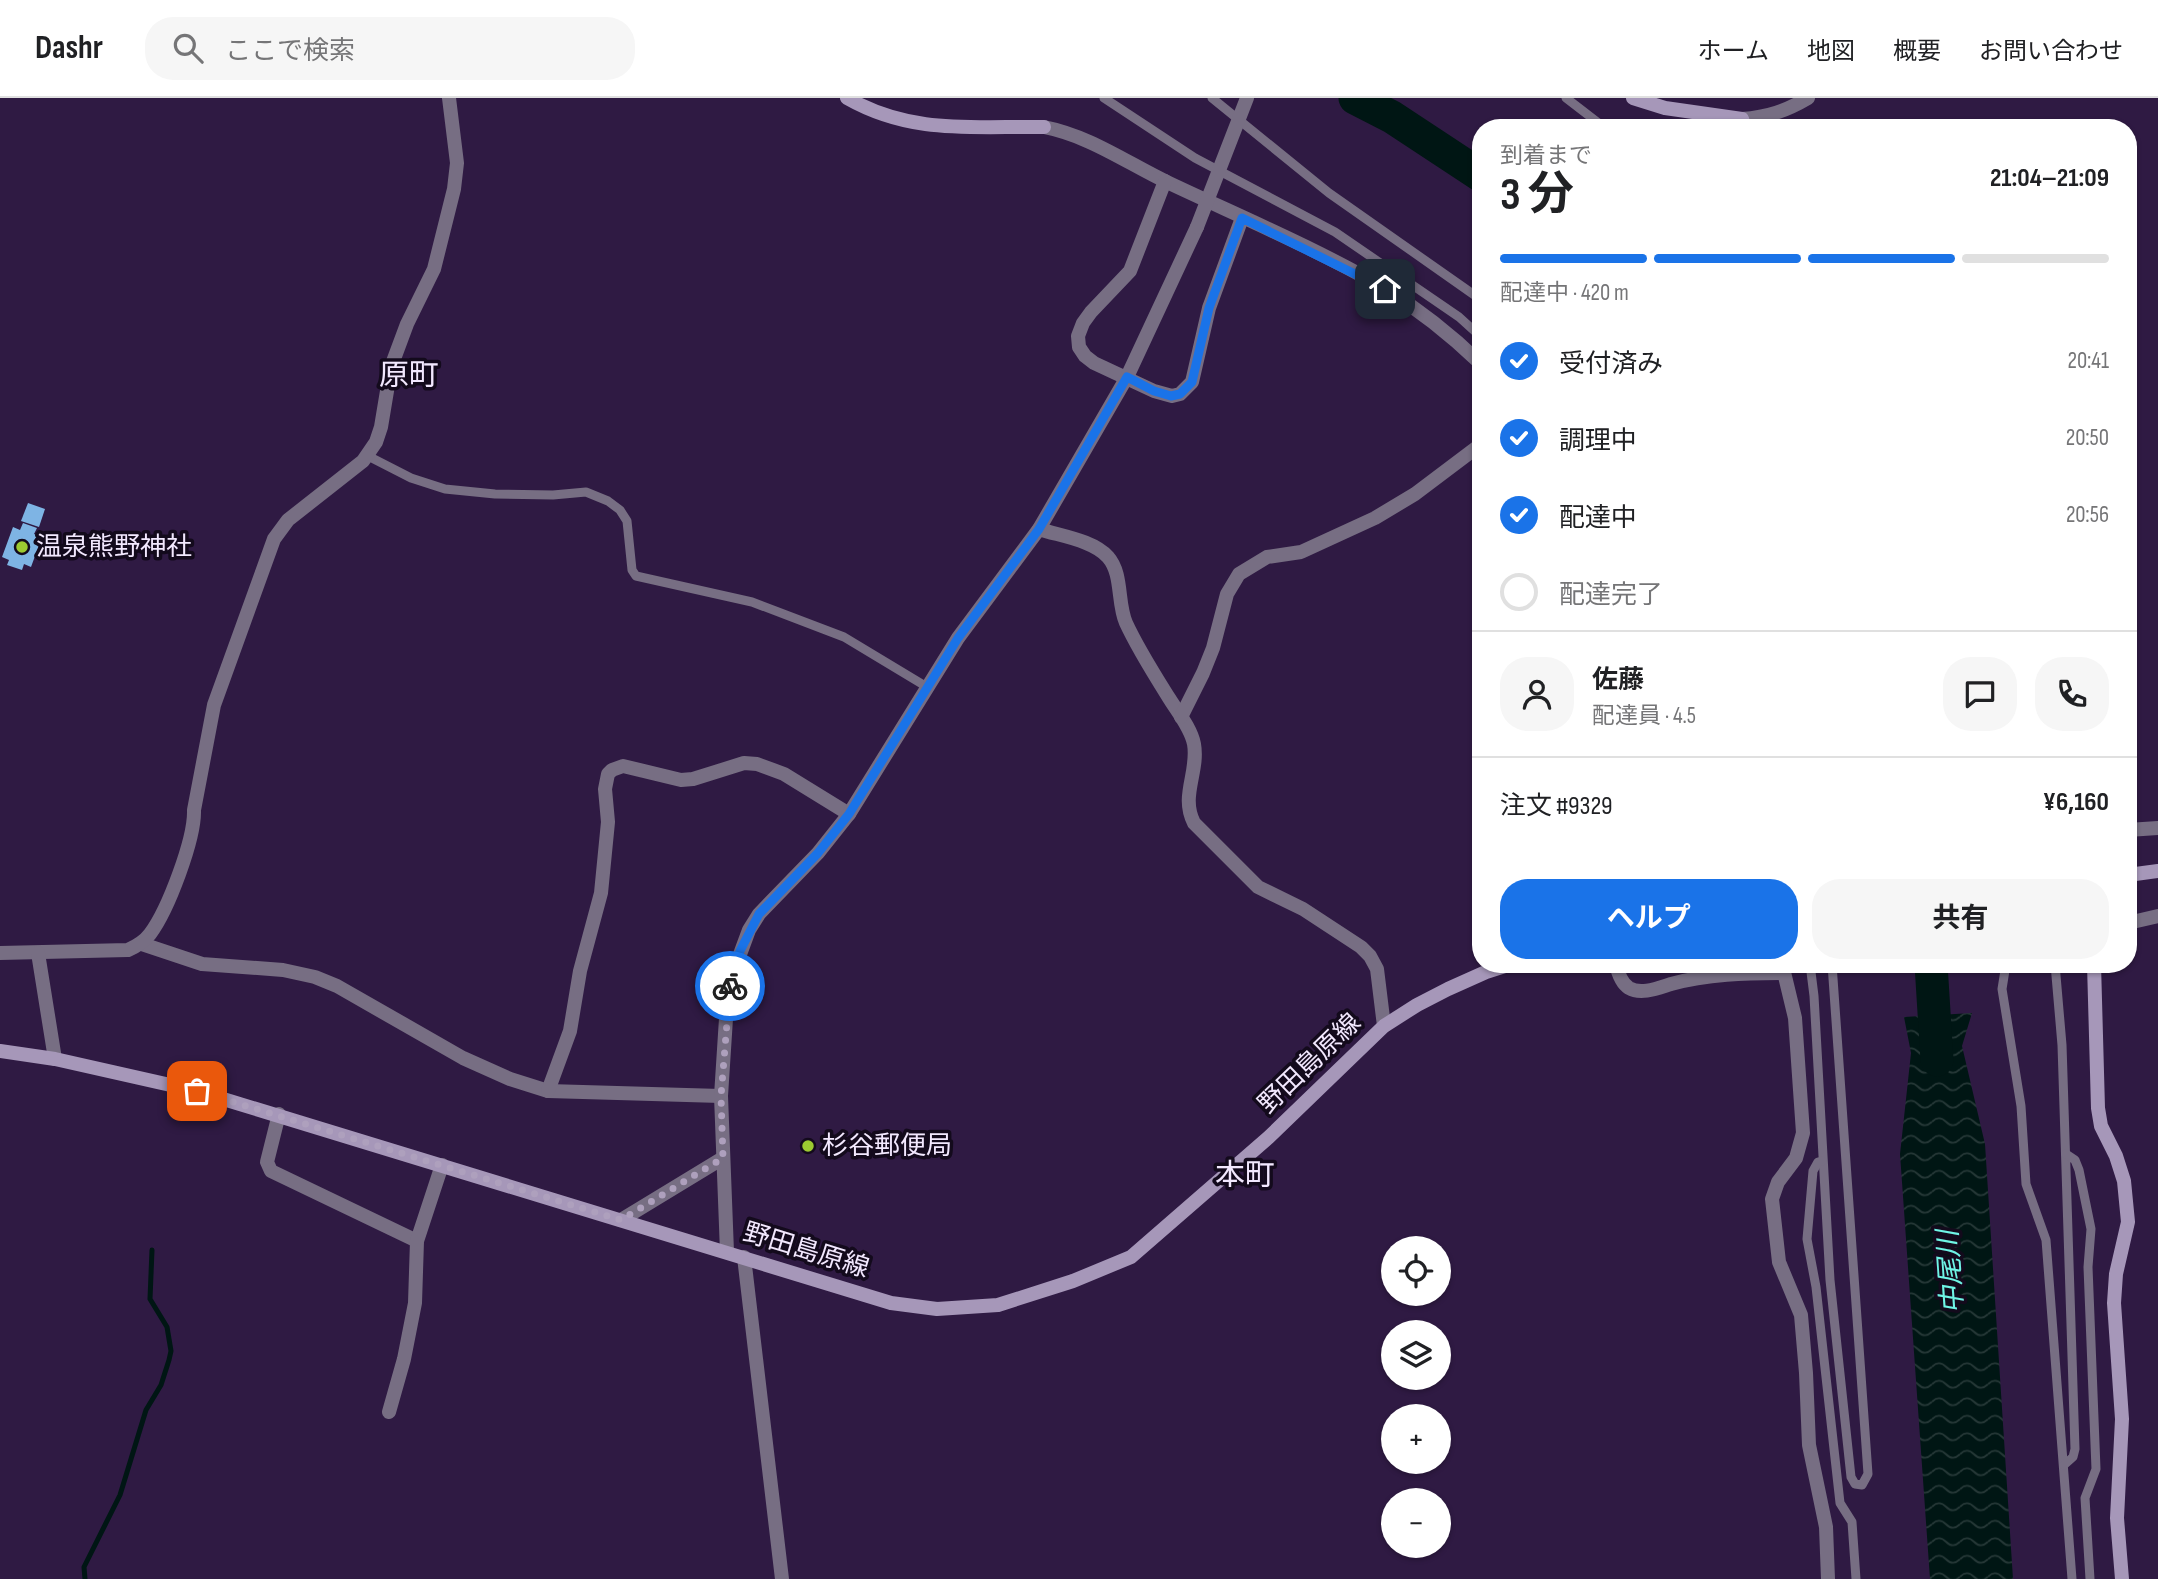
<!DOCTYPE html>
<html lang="ja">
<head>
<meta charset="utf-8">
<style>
  body { margin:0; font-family:"Sofia Sans Condensed","Noto Sans JP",sans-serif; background:#f6f6f6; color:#202124; height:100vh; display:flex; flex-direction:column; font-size:26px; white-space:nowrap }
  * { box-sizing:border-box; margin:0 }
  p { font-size:23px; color:#757577 }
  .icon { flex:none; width:38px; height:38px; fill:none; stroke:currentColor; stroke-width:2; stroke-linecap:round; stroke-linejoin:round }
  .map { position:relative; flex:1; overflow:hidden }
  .panel { position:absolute; left:1472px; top:21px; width:665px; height:854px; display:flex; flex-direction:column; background:#fff; border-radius:28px; box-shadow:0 2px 5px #0004 }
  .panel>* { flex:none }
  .tools { position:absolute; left:1381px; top:1138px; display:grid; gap:14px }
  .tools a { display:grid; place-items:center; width:70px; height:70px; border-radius:50%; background:#fff; box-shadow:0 2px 5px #0004; font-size:35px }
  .pin { position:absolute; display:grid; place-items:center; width:60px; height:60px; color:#fff; margin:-30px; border-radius:14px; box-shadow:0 4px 10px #0006 }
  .courier { position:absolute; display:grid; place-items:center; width:70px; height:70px; margin:-35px; border:5px solid #1a73e8; border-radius:50%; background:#fff; color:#222; box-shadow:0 2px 9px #0007 }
  .overview em { font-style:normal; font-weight:700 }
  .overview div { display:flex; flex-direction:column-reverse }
  .overview { display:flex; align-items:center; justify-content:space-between; height:119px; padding:0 28px }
  h1 { font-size:46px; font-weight:700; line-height:52px }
  .bar { display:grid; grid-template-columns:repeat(4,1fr); gap:10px 7px; align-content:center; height:84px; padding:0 28px }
  .bar i { height:9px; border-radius:5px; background:#e0e0e0 }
  .bar .current { background:#1a73e8 }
  .bar p { grid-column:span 4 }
  .line { display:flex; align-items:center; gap:18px; padding:0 28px; border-top:2px solid #e0e0e0 }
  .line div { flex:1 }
  .round { display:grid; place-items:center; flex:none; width:74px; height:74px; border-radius:28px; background:#f6f6f6 }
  ol { padding:0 28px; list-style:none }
  li { display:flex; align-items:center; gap:21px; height:77px }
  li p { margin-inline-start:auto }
  li .icon { padding:7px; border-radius:50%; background:#1a73e8; color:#fff; stroke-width:4 }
  li:last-child { color:#757577 }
  li i { width:38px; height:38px; border:4px solid #e0e0e0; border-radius:50% }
  .button { display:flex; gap:14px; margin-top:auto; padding:14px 28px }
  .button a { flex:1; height:80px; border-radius:28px; background:#1a73e8; color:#fff; font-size:28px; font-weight:700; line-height:80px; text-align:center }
  .button a+a { background:#f6f6f6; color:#202124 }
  header { display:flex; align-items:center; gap:42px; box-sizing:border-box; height:98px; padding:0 35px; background:#fff; border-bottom:2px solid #e0e0e0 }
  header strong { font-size:33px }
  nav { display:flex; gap:38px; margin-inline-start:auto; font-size:24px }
  .search { width:490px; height:63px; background:#f6f6f6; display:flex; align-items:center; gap:18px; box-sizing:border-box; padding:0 24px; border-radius:28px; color:#757577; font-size:26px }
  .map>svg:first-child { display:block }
</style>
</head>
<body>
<header>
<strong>Dashr</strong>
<div class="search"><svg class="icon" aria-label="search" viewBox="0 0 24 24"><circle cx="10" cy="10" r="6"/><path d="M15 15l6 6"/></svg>ここで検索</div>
<nav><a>ホーム</a><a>地図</a><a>概要</a><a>お問い合わせ</a></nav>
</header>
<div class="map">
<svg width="2158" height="1481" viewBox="0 0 2158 1481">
  <defs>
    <pattern id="water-waves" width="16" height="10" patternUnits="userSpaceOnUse" patternTransform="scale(1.75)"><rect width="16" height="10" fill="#001614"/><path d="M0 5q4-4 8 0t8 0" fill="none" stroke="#263837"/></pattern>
  </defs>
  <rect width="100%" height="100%" fill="#2f1a43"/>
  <!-- water -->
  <path fill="url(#water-waves)" d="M1972 915 1962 948 1985 1046 2013 1481H1930L1900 1056 1911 955 1904 919Z"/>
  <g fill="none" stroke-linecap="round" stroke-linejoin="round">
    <!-- stream -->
    <g stroke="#001614" stroke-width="5">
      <path d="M1654 30 1656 25"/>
      <path d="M85 1481 84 1469 120 1397 146 1312 161 1287 169 1262 171 1253 167 1229 150 1201 152 1152"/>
    </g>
    <!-- river -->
    <g stroke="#001614" stroke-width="33">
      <path d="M1355 0 1392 19 1480 77"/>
      <path d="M1931 866 1937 962"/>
    </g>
  </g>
  <!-- building -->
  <g fill="#7eb4e4">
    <path d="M28 405 45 411 39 429 21 423Z"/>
    <path d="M23 425 37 430 34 436 42 439 31 469 24 466 22 472 7 467 9 462 2 459 13 429 20 432Z"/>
  </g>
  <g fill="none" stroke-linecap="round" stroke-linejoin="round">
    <!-- lane -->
    <g stroke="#776e83" stroke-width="9">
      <path d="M1104 0 1195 60 1335 134 1459 219 1480 238"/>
      <path d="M1212 0 1329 95 1480 201"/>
      <path d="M1566 0 1605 30"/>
      <path d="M368 358 411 380 445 391 495 396 553 397 586 394 608 403 620 412 627 423 632 472 636 478 752 504 844 539 927 589"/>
      <path d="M1810 866 1814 898 1830 1182 1851 1379 1855 1386 1862 1387 1868 1376 1832 866"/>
      <path d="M2006 866 2002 891 2021 1008 2026 1086 2046 1142 2072 1481"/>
      <path d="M2055 866 2062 947 2075 1351 2073 1359 2064 1367"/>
      <path d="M2066 1056 2075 1062 2079 1072 2091 1131 2088 1169 2096 1371 2085 1400 2090 1481"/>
      <path d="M1822 1063 1818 1064 1813 1073 1807 1141 1816 1189 1840 1405 1852 1424 1856 1481"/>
    </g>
    <!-- street -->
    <g stroke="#776e83" stroke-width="14">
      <path d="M1742 21C1768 19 1786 13 1808 0"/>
      <path d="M1044 29C1090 38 1127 65 1169 85 1241 119 1315 150 1384 190 1418 211 1452 238 1480 265"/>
      <path d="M1165 83 1130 173 1091 214 1083 225 1078 238 1079 249 1085 258 1094 265 1154 293 1172 298 1180 296 1192 284 1209 210 1242 120"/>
      <path d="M1039 431C1060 438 1093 442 1108 459 1123 476 1117 505 1126 525 1138 551 1154 576 1169 600 1177 613 1191 630 1194 646 1199 674 1180 698 1194 725L1258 789 1303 811 1361 849 1370 858 1377 871 1384 928"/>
      <path d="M1181 619 1203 575 1213 550 1227 496 1239 476 1267 459 1301 454 1375 420 1415 396 1480 347"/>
      <path d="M2128 732 2158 730"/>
      <path d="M2128 825 2158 818"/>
      <path d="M142 846 202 866 283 872 315 879 337 888 463 960 510 981 548 993 721 998"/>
      <path d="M0 855 128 852C137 848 144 844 150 836 168 812 195 741 194 712L214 607 274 441 288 422 363 363 376 344 381 329 391 269 407 226 434 171 454 91 457 65 449 0"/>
      <path d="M38 855 55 961"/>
      <path d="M1616 866C1618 875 1621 885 1629 890 1641 897 1658 890 1671 886 1707 876 1746 875 1784 875"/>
      <path d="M1782 866 1795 920 1803 1035 1796 1060 1778 1084 1772 1101 1779 1164 1801 1217 1806 1275 1809 1347 1826 1429 1828 1481"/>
      <path d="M548 993 570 933 580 873 601 795 608 724 605 691 608 676 612 672 623 668 681 682 693 681 744 665 757 666 784 676 849 716"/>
      <path d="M279 1016 267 1064 271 1073 417 1143"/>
      <path d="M621 1122 723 1060"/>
      <path d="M727 1154 721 998 727 905 732 878 749 832 759 816 818 755 849 716 958 540 1039 431 1127 279 1197 129"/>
      <path d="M744 1159 782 1481"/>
      <path d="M389 1314 404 1261 415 1205 417 1143 442 1067"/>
    </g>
    <!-- secondary -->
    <g stroke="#a697b9" stroke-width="14">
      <path d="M847 0C912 37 972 28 1044 29"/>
      <path d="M1633 0 1665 10 1742 21 1745 30"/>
      <path d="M2128 777 2158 773"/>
      <path d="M2094 866 2098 1010 2101 1028 2116 1058 2124 1083 2128 1124 2116 1176 2114 1205 2122 1321 2117 1420 2122 1481"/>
      <path d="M0 953 55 961 197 993 891 1205 937 1211 998 1207 1073 1183 1131 1159 1269 1039 1384 928 1417 907 1448 891 1486 874 1511 866"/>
    </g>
    <!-- street-bridge -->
    <path stroke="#776e83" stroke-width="14" d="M1197 129 1247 0"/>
  </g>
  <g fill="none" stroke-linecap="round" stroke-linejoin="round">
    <!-- done -->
    <path stroke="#aea0bd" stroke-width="7" stroke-dasharray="0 12.6" d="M197 993 621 1122 723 1060 721 998 730 888"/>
    <!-- route -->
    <path stroke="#1a73e8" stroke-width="9" d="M730 888 740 853 759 816 818 755 849 716 958 540 1039 431 1127 279 1154 293 1171 298 1180 296 1192 284 1209 210 1242 120 1385 191"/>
  </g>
  <!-- markers -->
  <g fill="#9cca31" stroke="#130a1c" stroke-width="2.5">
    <circle cx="22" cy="449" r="7"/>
    <circle cx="808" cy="1048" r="7"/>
  </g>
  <g text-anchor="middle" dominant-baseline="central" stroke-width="7" stroke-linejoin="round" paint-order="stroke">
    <!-- poi labels -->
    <g font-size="26" fill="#f2e8fe" stroke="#130a1c" text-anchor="start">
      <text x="36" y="449">温泉熊野神社</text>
      <text x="822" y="1048">杉谷郵便局</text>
    </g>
    <!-- street labels -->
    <g font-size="26" fill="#f2e8fe" stroke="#130a1c">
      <text transform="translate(1310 966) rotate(-44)">野田島原線</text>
      <text transform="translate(806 1153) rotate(17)">野田島原線</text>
    </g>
    <!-- water labels -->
    <g font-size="28" font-style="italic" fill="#6ff5e6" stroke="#130a1c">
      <text transform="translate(1951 1174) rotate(-94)">中尾川</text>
    </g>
    <!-- quarter labels -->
    <g font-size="30" fill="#f2e8fe" stroke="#130a1c">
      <text x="409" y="278">原町</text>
      <text x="1245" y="1078">本町</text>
    </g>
  </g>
</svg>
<div class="tools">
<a><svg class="icon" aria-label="locate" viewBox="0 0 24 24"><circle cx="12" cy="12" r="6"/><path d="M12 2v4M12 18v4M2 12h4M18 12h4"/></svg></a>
<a><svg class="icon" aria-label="layers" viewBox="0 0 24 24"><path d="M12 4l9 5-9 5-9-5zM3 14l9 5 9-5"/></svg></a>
<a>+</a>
<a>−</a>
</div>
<div class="pin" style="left:197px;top:993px;background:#ea580c"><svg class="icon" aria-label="bag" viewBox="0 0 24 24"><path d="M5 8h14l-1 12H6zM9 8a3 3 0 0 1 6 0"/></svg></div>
<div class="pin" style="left:1385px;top:191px;background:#1f2937"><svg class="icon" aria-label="home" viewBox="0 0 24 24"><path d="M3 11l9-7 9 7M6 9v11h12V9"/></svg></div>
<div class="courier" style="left:730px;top:888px"><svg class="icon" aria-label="bike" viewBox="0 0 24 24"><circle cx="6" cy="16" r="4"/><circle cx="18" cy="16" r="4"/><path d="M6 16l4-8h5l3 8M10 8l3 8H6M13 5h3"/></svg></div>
<section class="panel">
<div class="overview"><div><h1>3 分</h1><p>到着まで</p></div><em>21:04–21:09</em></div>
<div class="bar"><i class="current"></i><i class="current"></i><i class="current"></i><i></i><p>配達中 · 420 m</p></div>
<ol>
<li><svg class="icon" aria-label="check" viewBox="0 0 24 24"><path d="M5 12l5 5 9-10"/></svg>受付済み<p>20:41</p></li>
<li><svg class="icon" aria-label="check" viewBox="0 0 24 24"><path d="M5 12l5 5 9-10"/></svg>調理中<p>20:50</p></li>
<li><svg class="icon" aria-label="check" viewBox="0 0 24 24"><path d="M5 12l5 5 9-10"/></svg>配達中<p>20:56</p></li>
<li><i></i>配達完了</li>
</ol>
<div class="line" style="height:126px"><a class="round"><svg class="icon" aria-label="person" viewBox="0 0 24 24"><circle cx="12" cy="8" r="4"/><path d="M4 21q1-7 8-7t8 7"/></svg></a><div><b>佐藤</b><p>配達員 · 4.5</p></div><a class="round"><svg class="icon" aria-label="chat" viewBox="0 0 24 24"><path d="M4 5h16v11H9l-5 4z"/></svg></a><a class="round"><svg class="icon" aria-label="phone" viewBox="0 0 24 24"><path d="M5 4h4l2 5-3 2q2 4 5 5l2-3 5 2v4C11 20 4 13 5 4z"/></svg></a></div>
<div class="line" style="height:91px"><div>注文 #9329</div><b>¥6,160</b></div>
<div class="button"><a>ヘルプ</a><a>共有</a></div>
</section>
</div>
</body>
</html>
